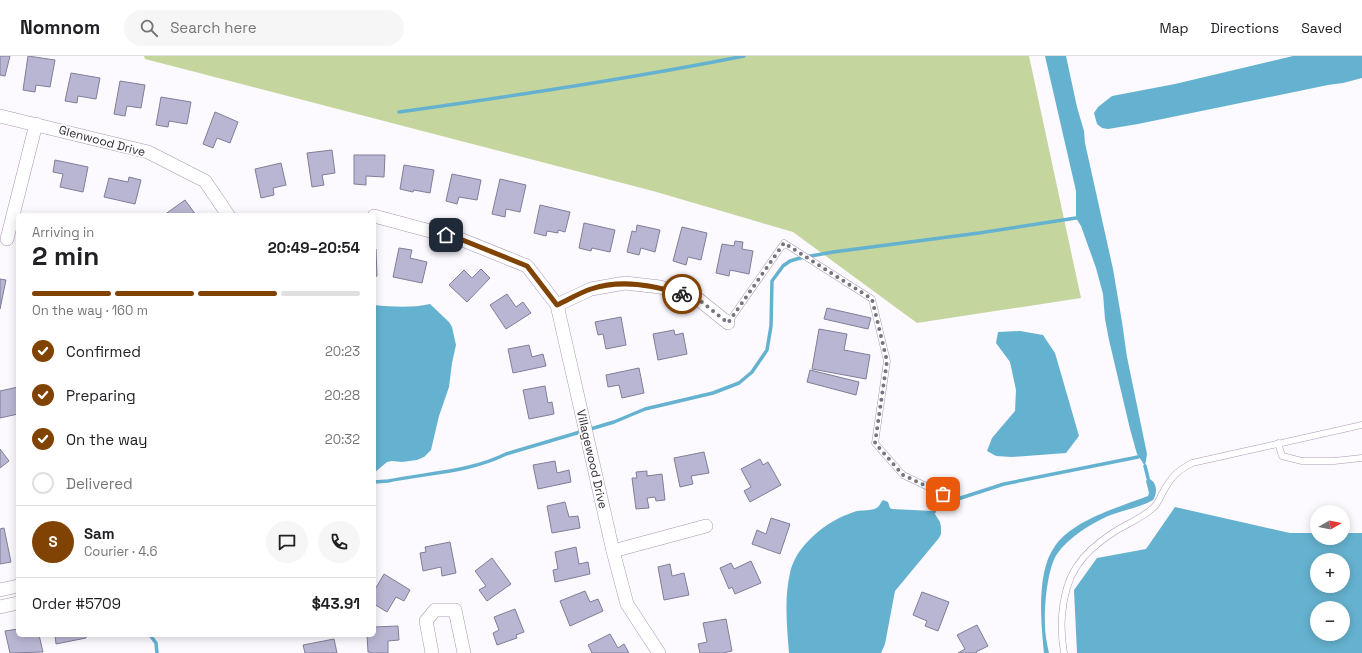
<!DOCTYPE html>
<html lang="en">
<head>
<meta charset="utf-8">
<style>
  body { margin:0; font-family:"Space Grotesk",sans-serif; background:#f6f6f6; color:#202124; height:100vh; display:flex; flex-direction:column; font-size:15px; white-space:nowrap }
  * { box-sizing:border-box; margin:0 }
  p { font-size:13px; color:#757577 }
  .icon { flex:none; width:22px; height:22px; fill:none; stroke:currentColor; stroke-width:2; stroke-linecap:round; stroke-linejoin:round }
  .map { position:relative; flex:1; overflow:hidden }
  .side { position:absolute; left:16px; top:157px; width:360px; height:424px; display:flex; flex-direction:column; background:#fff; border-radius:6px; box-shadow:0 2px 10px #0003 }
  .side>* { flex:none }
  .needle { width:26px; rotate:80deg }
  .tools { position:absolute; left:1310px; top:449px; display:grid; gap:8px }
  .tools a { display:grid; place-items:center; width:40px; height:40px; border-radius:50%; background:#fff; box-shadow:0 2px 10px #0003; font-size:20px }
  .pin { position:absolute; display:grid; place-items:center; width:34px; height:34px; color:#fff; margin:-17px; border-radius:8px; box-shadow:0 2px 6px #0006 }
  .courier { position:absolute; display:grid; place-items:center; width:40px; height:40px; margin:-20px; border:3px solid #814303; border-radius:50%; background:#fff; color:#222; box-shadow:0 1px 5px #0007 }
  .summary em { font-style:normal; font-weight:700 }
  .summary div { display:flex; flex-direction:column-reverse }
  .summary { display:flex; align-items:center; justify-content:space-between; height:68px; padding:0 16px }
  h1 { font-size:26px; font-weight:700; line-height:30px }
  .bar { display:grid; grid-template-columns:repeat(4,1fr); gap:6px 4px; align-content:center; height:48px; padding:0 16px }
  .bar i { height:5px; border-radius:3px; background:#e0e0e0 }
  .bar .active { background:#814303 }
  .bar p { grid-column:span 4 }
  .line { display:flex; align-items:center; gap:10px; padding:0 16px; border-top:1px solid #e0e0e0 }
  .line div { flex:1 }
  .round { display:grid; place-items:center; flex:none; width:42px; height:42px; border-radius:21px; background:#f6f6f6 }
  ol { padding:0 16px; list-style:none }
  li { display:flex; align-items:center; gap:12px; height:44px }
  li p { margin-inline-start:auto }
  li .icon { padding:4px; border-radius:50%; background:#814303; color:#fff; stroke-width:4 }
  li:last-child { color:#757577 }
  li i { width:22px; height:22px; border:2px solid #e0e0e0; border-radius:50% }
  header { display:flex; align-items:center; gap:24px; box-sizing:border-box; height:56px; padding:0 20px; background:#fff; border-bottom:1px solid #e0e0e0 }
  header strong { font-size:19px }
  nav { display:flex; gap:22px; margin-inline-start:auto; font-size:14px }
  .search { width:280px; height:36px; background:#f6f6f6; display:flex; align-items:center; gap:10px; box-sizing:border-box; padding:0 14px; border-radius:22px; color:#757577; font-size:15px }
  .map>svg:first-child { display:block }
</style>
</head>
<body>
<header>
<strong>Nomnom</strong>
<div class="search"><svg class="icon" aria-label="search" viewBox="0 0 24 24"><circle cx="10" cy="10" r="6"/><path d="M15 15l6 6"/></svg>Search here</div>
<nav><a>Map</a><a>Directions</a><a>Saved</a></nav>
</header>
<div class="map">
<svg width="1362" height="597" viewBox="0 0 1362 597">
  <rect width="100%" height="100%" fill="#fcf9ff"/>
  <!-- green -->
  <path fill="#c5d59e" d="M144 0H1029L1081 242 917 267 793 176 653 135 145 3Z"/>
  <!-- water -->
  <g fill="#65b2d0" fill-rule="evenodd">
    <path d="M1045 0H1066L1077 51 1084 75 1085 87 1113 213 1122 266 1127 301 1147 398 1145 410 1137 398 1130 373 1109 284 1105 263 1103 238 1096 212 1081 170 1076 162V135Z"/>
    <path d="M1293 0H1362V22L1343 27 1328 29 1138 68 1108 73 1102 72 1097 68 1094 57 1098 51 1112 40 1175 28Z"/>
    <path d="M430 248 449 266 452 271 456 289 452 307 449 331 439 360 431 394 424 401 417 404 402 406 392 405 387 406 374 417V249C393 251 412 252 430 248Z"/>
    <path d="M1020 275 1043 279 1055 297 1079 380 1066 397 1012 401 996 400 987 395 992 382 1015 355 1016 334 1010 306 996 287 998 276Z"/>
    <path d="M1148 422C1157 426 1158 436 1153 444 1139 452 1123 454 1108 460 1089 469 1069 481 1057 498 1047 513 1044 552 1045 570 1045 579 1047 588 1049 597H1044C1041 566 1036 516 1055 490 1073 464 1119 451 1148 440L1149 437 1146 425Z"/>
    <path d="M883 444 888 446 890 452 892 453 933 455 940 466 941 471V478L939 482 895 535 885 588 881 597H789C787 571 784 543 790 517 795 493 818 473 839 462 845 459 851 457 857 455 863 454 873 455 878 451 880 449 881 446 883 444Z"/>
    <path d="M1175 451 1290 477H1317V482H1343V477H1362V597H1077L1074 534 1097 502 1146 493ZM1317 504H1343V530H1317ZM1317 552H1343V578H1317Z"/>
  </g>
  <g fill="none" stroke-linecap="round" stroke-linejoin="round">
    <!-- stream -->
    <g stroke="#65b2d0" stroke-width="3.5">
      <path d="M399 56C514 40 629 23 744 0"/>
      <path d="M1145 410 1148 422"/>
      <path d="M374 426 388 425C427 417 470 416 506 398L614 366 645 353 713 337 739 327 752 316 767 294 771 270 772 225 783 210 790 205 800 202 833 196 979 177 1076 162"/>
      <path d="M934 456 936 451 939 449 1004 428 1138 401"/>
      <path d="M150 579 156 587 157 597"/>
    </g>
  </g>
  <!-- building -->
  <g fill="#b8b6d2" stroke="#807e98">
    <path d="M0 0H10L5 20 0 19Z"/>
    <path d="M28 0 55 4 50 31 36 29 35 36 23 34Z"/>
    <path d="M71 17 100 22 96 43 78 40 77 47 65 45Z"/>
    <path d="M120 25 145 29 141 52 127 50 125 60 114 58Z"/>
    <path d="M161 41 191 46 187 68 169 65 168 71 156 69Z"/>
    <path d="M215 56 238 66 230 87 217 82 213 92 203 88Z"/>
    <path d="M332 94 335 117 322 119 324 129 312 131 307 97Z"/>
    <path d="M354 99H385L384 121 366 120V129L354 128Z"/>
    <path d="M55 104 88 111 83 136 60 131 63 118 53 116Z"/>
    <path d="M281 107 286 129 273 132 274 139 261 142 255 113Z"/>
    <path d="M404 109 434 114 430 137 414 134 413 136 400 133Z"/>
    <path d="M452 118 481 124 477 144 459 141 457 148 446 145Z"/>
    <path d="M129 121 141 124 135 148 104 141 109 122 128 126Z"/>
    <path d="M500 123 526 129 520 156 506 153 505 161 492 158Z"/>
    <path d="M185 144 196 159H164Z"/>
    <path d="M540 149 570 156 565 176 558 174V177L547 175 546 180 534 177Z"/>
    <path d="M584 167 615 174 610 196 592 192 591 195 579 192Z"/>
    <path d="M637 169 660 174 655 196 641 192 639 199 627 196 632 175 636 176Z"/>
    <path d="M682 171 707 177 701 204 688 201 686 209 673 205Z"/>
    <path d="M735 185 743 186 742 193 753 195 749 218 730 214 729 220 716 217 722 188 734 190Z"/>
    <path d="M399 192 412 194 410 202 427 206 422 227 393 221Z"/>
    <path d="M374 193H376L377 220 374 221Z"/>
    <path d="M481 213 490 222 467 246 449 229 464 214 472 222Z"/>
    <path d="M0 223 6 224 0 253Z"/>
    <path d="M507 238 516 251 523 246 531 257 506 273 490 249Z"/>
    <path d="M827 252 871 262 868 273 824 263Z"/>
    <path d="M621 261 626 289 606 293 603 278 598 279 595 266Z"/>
    <path d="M819 273 847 278 844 294 870 299 866 323 812 313Z"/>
    <path d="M674 274 675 279 683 277 687 298 658 304 653 278Z"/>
    <path d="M529 289 532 301 543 298 546 310 513 317 508 293Z"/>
    <path d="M639 312 644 337 622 342 619 329 608 331 606 319Z"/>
    <path d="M810 314 859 326 856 339 807 326Z"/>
    <path d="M545 330 548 347 552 346 554 358 529 363 523 334Z"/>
    <path d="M18 331V358L0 362V335Z"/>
    <path d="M0 393 9 405 0 412Z"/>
    <path d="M704 396 709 417 691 420 693 428 680 431 674 402Z"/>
    <path d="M760 403 763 409 768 406 781 429 750 446 744 435 751 431 741 413Z"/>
    <path d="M555 405 557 417 569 414 571 426 538 433 533 409Z"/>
    <path d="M647 415V420L662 418 665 444 656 445 655 441 647 442 649 452 636 453 632 422H637L636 416Z"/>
    <path d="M565 446 569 461 578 460 580 472 552 477 547 450Z"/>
    <path d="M771 462 790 468 780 498 752 488 757 474 766 478Z"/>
    <path d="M4 472 11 506 0 508V473Z"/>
    <path d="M450 486 456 517 442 520 441 511 423 515 420 497 426 496 425 491Z"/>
    <path d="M576 491 579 508 588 506 590 518 555 526 553 514 558 513 555 496Z"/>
    <path d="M492 502 511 528 487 545 479 534 486 530 475 515Z"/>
    <path d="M751 505 761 527 735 538 732 531 729 533 720 512 731 507 734 513Z"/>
    <path d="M670 508 672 520 684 517 689 539 664 544 658 511Z"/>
    <path d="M384 518 410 534 404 545 396 541 387 556 374 548V535Z"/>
    <path d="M585 535 590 546 598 543 603 555 570 570 560 545Z"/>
    <path d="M922 536 949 546 938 575 925 570 927 565 913 559Z"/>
    <path d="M515 553 524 576 516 579 517 582 497 589 493 577 499 574 494 561Z"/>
    <path d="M726 563 732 595 723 597H700L698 588 707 586 703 567Z"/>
    <path d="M977 569 988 590 976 596 977 597H958L965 593 957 579Z"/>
    <path d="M398 570 399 584 388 585V597H370V596H368L367 579H374V571Z"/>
    <path d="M18 573V579H39L43 596 10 597 5 575Z"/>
    <path d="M610 578 618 592 624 588 629 597H592L588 589Z"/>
    <path d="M55 579H86V582L56 588Z"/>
    <path d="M334 583 337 597H305L303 589Z"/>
  </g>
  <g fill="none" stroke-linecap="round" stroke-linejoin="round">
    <!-- lane casing -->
    <g stroke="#a799b3" stroke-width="7">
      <g id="lane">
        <path d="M728 267 784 187 872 243 887 305 875 387 903 419 943 438"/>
        <path d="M1278 387 1282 400 1302 405H1334L1362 402"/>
        <path d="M1064 597C1062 585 1061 572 1062 560 1065 519 1080 498 1114 476 1127 468 1142 462 1153 452 1158 448 1160 441 1163 436 1171 421 1177 415 1192 407L1362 369"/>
      </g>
    </g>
    <!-- street casing -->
    <g stroke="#a799b3" stroke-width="14">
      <g id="street">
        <path d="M0 60 148 96 205 125 228 159"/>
        <path d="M374 160 460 183 527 210 557 249 613 495 627 548 659 597"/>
        <path d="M7 183 36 68"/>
        <path d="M557 249 591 233 625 227 660 231 698 243 728 267"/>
        <path d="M613 495 706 470"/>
        <path d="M0 534 18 530"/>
        <path d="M0 551 18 547"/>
        <path d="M432 597 426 565 435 554H455L464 597"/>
      </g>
    </g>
    <!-- lane -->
    <use href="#lane" stroke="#fff" stroke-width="6"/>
    <!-- street -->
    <use href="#street" stroke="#fff" stroke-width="13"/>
  </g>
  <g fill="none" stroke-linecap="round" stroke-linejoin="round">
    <!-- done -->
    <path stroke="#78737c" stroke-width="4" stroke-dasharray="0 7.2" d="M682 238 698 243 728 267 784 187 872 243 887 305 875 387 903 419 943 438"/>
    <!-- route -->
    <path stroke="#814303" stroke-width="5" d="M446 179 460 183 527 210 557 249C568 244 579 237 591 233 621 223 653 229 682 238"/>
  </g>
  <g text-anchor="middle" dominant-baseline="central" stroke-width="3.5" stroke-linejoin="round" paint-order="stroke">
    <!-- street labels -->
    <g font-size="12" fill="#312b35" stroke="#fff">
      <text transform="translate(102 85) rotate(15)">Glenwood Drive</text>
      <text transform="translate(592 403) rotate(77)">Villagewood Drive</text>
    </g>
  </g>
</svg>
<div class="tools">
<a><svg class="needle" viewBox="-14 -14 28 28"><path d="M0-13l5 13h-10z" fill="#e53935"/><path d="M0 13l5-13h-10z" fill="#757577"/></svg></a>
<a>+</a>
<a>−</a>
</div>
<div class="pin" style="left:943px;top:438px;background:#ea580c"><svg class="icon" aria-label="bag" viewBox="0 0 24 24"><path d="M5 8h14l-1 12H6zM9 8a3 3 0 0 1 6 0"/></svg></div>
<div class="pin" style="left:446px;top:179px;background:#1f2937"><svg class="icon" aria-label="home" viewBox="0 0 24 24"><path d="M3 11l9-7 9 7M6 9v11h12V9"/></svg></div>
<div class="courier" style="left:682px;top:238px"><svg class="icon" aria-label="bike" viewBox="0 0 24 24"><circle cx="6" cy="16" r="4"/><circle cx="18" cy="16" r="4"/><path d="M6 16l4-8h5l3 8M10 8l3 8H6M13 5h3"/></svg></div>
<section class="side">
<div class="summary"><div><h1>2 min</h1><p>Arriving in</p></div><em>20:49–20:54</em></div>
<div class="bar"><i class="active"></i><i class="active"></i><i class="active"></i><i></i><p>On the way · 160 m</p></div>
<ol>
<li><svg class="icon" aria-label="check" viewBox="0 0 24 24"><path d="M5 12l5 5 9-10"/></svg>Confirmed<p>20:23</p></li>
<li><svg class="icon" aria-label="check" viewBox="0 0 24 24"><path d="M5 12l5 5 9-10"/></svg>Preparing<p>20:28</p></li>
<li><svg class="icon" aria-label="check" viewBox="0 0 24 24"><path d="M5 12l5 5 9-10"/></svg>On the way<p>20:32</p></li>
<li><i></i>Delivered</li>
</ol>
<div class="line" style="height:72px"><b class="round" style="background:#814303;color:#fff">S</b><div><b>Sam</b><p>Courier · 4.6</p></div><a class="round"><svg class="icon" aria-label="chat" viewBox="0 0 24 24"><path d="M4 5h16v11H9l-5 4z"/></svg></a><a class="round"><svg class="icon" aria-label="phone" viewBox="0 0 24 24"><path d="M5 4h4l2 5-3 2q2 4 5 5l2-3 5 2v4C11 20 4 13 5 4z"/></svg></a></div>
<div class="line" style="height:52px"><div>Order #5709</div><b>$43.91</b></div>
</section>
</div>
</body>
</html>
